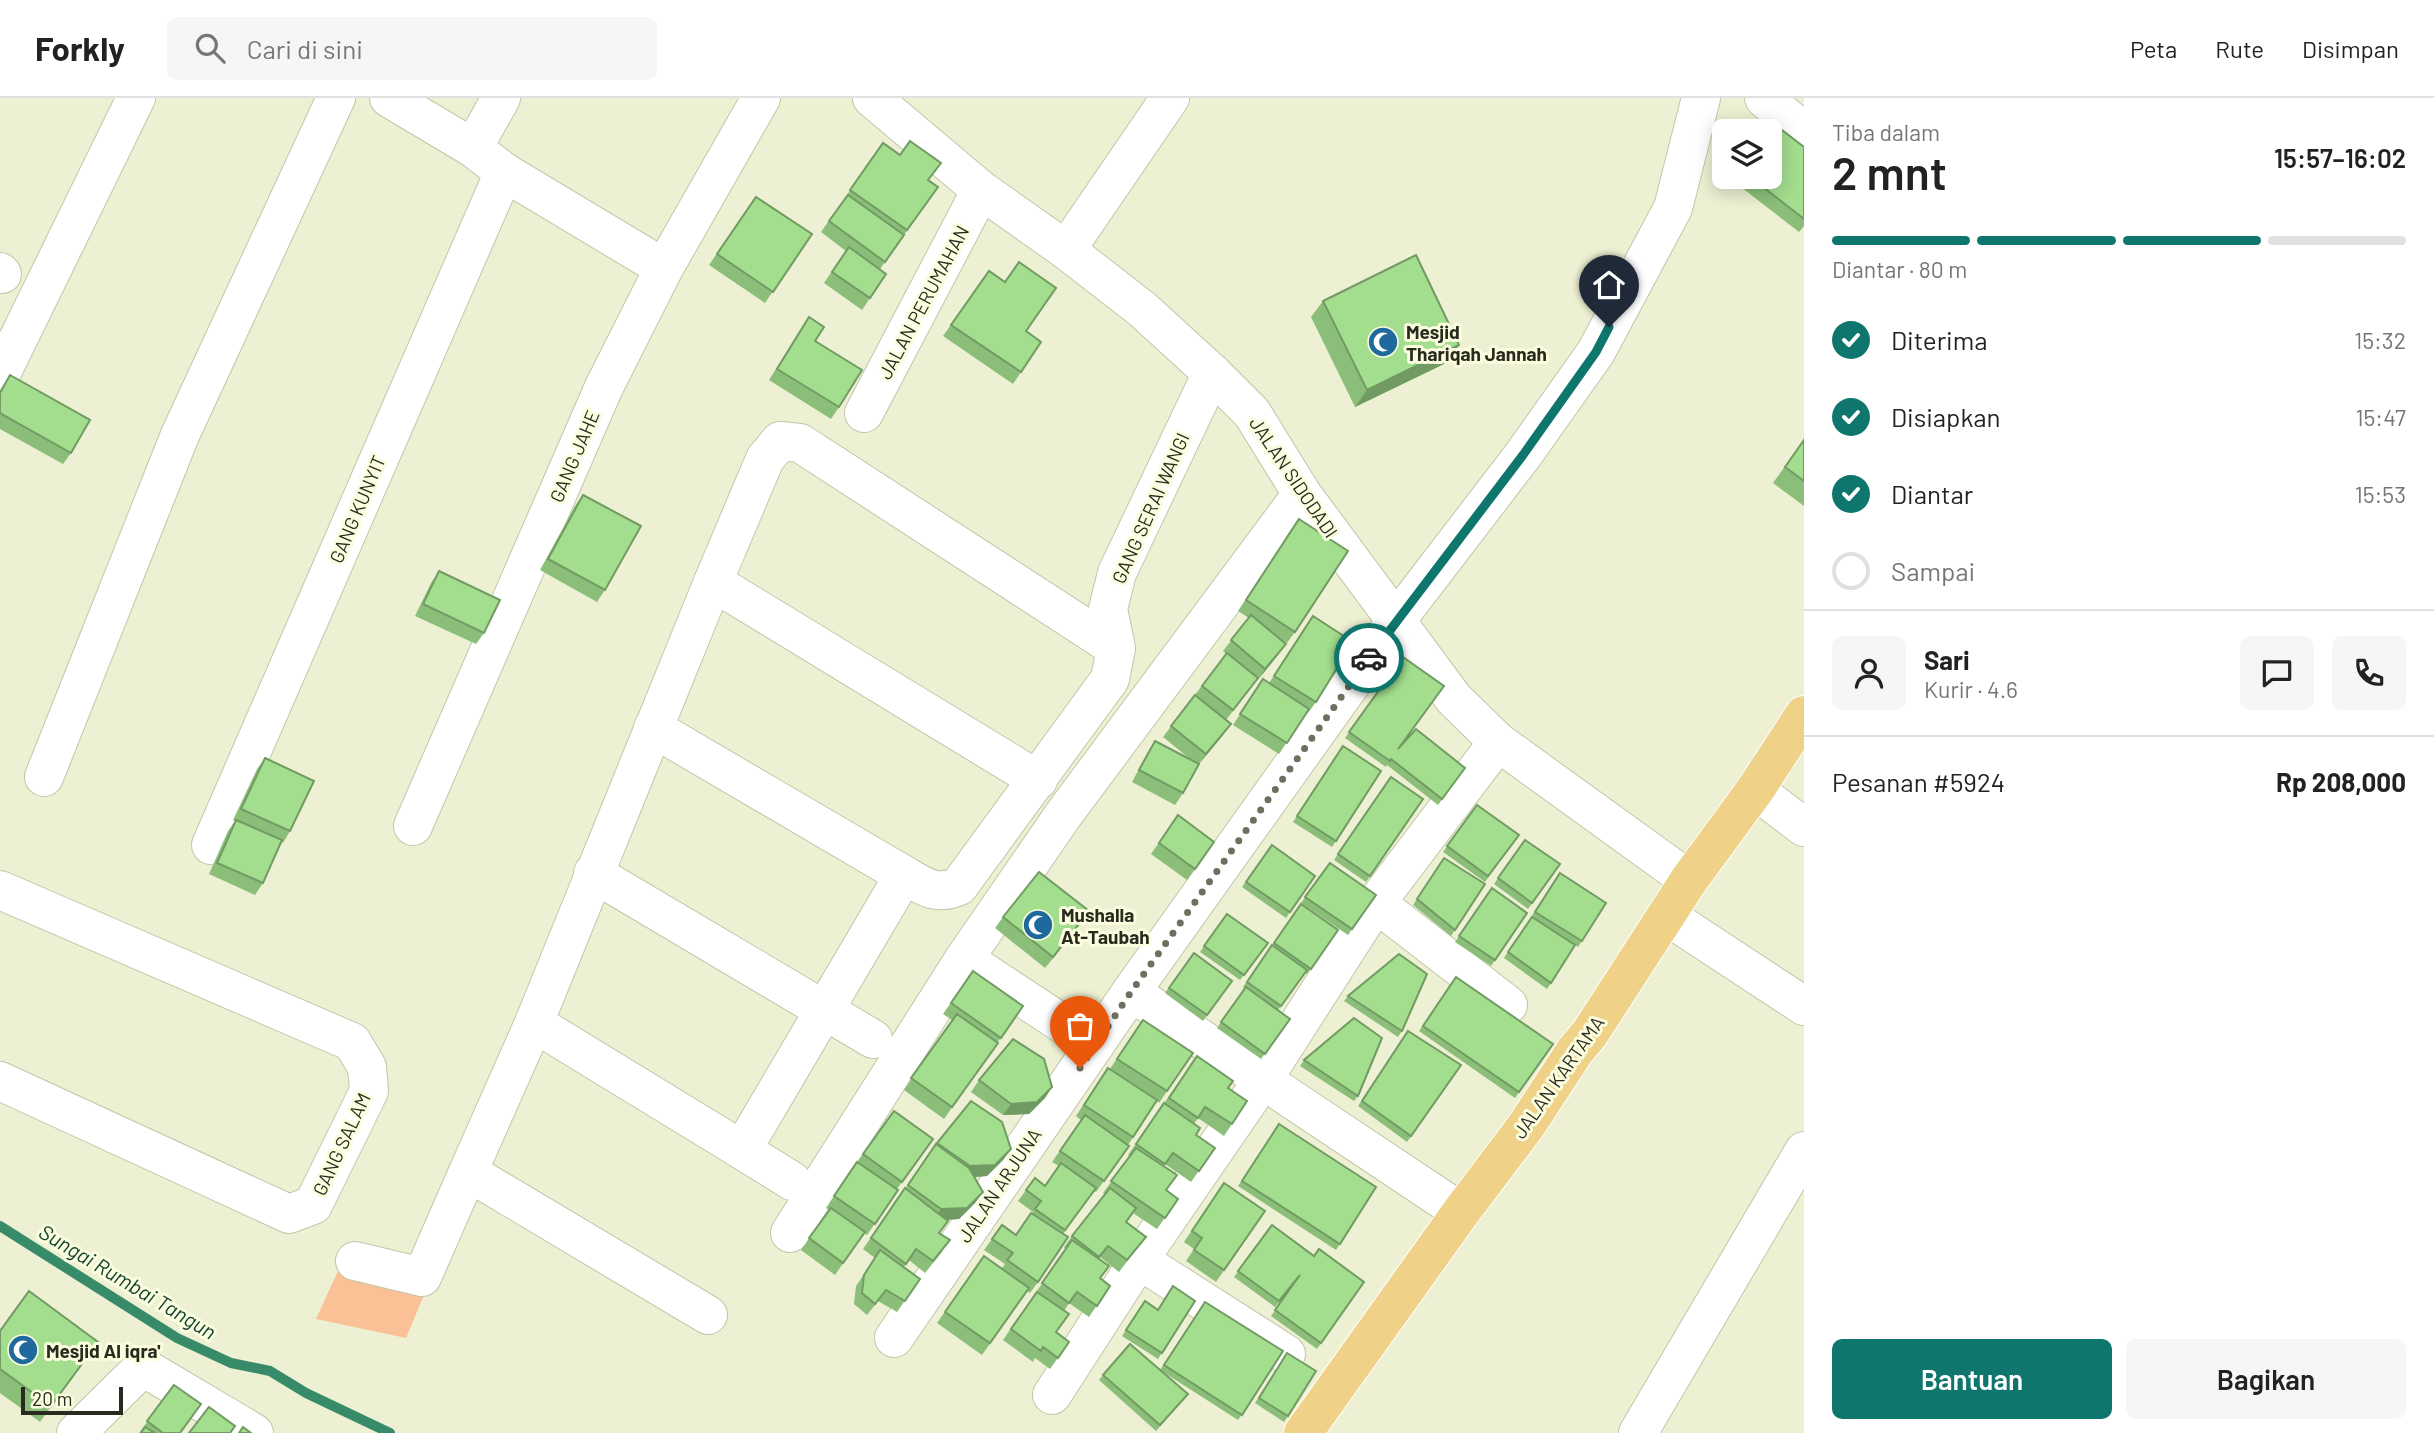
<!DOCTYPE html>
<html lang="id">
<head>
<meta charset="utf-8">
<style>
  body { margin:0; font-family:Barlow,sans-serif; background:#f6f6f6; color:#222; height:100vh; display:flex; flex-direction:column; font-size:26px; white-space:nowrap }
  * { box-sizing:border-box; margin:0 }
  p { font-size:23px; color:#767676 }
  .icon { flex:none; width:38px; height:38px; fill:none; stroke:currentColor; stroke-width:2; stroke-linecap:round; stroke-linejoin:round }
  .map { position:relative; flex:1; overflow:hidden }
  .panel { display:flex; flex-direction:column; background:#fff; width:630px }
  .panel>* { flex:none }
  .controls { position:absolute; left:1712px; top:21px; display:grid; gap:14px }
  .controls a { display:grid; place-items:center; width:70px; height:70px; border-radius:10px; background:#fff; box-shadow:0 4px 18px #0003; font-size:35px }
  .scale { position:absolute; left:21px; bottom:18px; width:102px; box-sizing:border-box; padding-left:7px; border:4px solid #2a2a1f; border-top:0; font-size:19px; line-height:24px; white-space:nowrap; color:#2a2a1f; -webkit-text-stroke:5px #fbfddf; paint-order:stroke }
  .pin { position:absolute; display:grid; place-items:center; width:60px; height:60px; color:#fff; margin:-72px -30px; border-radius:50% 50% 50% 0; rotate:-45deg; box-shadow:0 0 7px #0007 }
  .pin .icon { rotate:45deg }
  .courier { position:absolute; display:grid; place-items:center; width:70px; height:70px; margin:-35px; border:5px solid #0f766e; border-radius:50%; background:#fff; color:#222; box-shadow:0 2px 9px #0007 }
  .head em { font-style:normal; font-weight:600 }
  .head div { display:flex; flex-direction:column-reverse }
  .head { display:flex; align-items:center; justify-content:space-between; height:119px; padding:0 28px }
  h1 { font-size:46px; font-weight:600; line-height:52px }
  .bar { display:grid; grid-template-columns:repeat(4,1fr); gap:10px 7px; align-content:center; height:84px; padding:0 28px }
  .bar i { height:9px; border-radius:5px; background:#e0e0e0 }
  .bar .current { background:#0f766e }
  .bar p { grid-column:span 4 }
  .line { display:flex; align-items:center; gap:18px; padding:0 28px; border-top:2px solid #e0e0e0 }
  .line div { flex:1 }
  .round { display:grid; place-items:center; flex:none; width:74px; height:74px; border-radius:10px; background:#f6f6f6 }
  ol { padding:0 28px; list-style:none }
  li { display:flex; align-items:center; gap:21px; height:77px }
  li p { margin-inline-start:auto }
  li .icon { padding:7px; border-radius:50%; background:#0f766e; color:#fff; stroke-width:4 }
  li:last-child { color:#767676 }
  li i { width:38px; height:38px; border:4px solid #e0e0e0; border-radius:50% }
  .primary-button { display:flex; gap:14px; margin-top:auto; padding:14px 28px }
  .primary-button a { flex:1; height:80px; border-radius:10px; background:#0f766e; color:#fff; font-size:28px; font-weight:600; line-height:80px; text-align:center }
  .primary-button a+a { background:#f6f6f6; color:#222 }
  header { display:flex; align-items:center; gap:42px; box-sizing:border-box; height:98px; padding:0 35px; background:#fff; border-bottom:2px solid #e0e0e0 }
  header strong { font-size:33px }
  nav { display:flex; gap:38px; margin-inline-start:auto; font-size:24px }
  .search { width:490px; height:63px; background:#f6f6f6; display:flex; align-items:center; gap:18px; box-sizing:border-box; padding:0 24px; border-radius:10px; color:#767676; font-size:26px }
  main { display:flex; flex:1; min-height:0 }
  .map>svg:first-child { display:block }
</style>
</head>
<body>
<header>
<strong>Forkly</strong>
<div class="search"><svg class="icon" aria-label="search" viewBox="0 0 24 24"><circle cx="10" cy="10" r="6"/><path d="M15 15l6 6"/></svg>Cari di sini</div>
<nav><a>Peta</a><a>Rute</a><a>Disimpan</a></nav>
</header>
<main>
<div class="map">
<svg width="1804" height="1335" viewBox="0 0 1804 1335">
  <rect width="100%" height="100%" fill="#edf0d2"/>
  <!-- garden -->
  <path fill="#fbc196" d="M338 1173 424 1197 406 1240 316 1221Z"/>
  <g fill="none" stroke-linecap="round" stroke-linejoin="round">
    <!-- stream -->
    <path stroke="#388b68" stroke-width="10" d="M0 1128 177 1240 231 1265 270 1273 306 1295 390 1335"/>
    <!-- minor casing -->
    <g stroke="#c3c6a9" stroke-width="40">
      <g id="minor">
        <path d="M389 0 473 50 504 74 664 170"/>
        <path d="M872 0 981 92 1066 152 1142 211 1212 275 1252 315 1302 396 1454 601 1498 644 1689 782"/>
        <path d="M1764 0 1804 34"/>
        <path d="M473 50 501 0"/>
        <path d="M1066 152 1170 0"/>
        <path d="M0 174 2 176"/>
        <path d="M0 278 136 0"/>
        <path d="M864 315 981 92"/>
        <path d="M713 484 1038 682"/>
        <path d="M1116 550 800 345 780 343 765 361 713 484 534 925 742 1052 904 777C924 789 937 798 959 788L1110 581 1116 550 1108 511 1117 475 1212 275"/>
        <path d="M653 630 904 777"/>
        <path d="M44 679 180 337 336 0"/>
        <path d="M1755 692 1804 729"/>
        <path d="M413 728 604 289 664 170 761 0"/>
        <path d="M211 747 504 74"/>
        <path d="M593 775 873 941"/>
        <path d="M0 792 352 944 367 969 369 993 313 1107 289 1116 0 983"/>
        <path d="M1376 805 1508 907"/>
        <path d="M1667 818 1804 908"/>
        <path d="M964 861 1095 947"/>
        <path d="M1131 894 1461 1114"/>
        <path d="M534 925 468 1074 708 1217"/>
        <path d="M742 1052 792 1083"/>
        <path d="M790 1135 964 861 1064 716 1302 396"/>
        <path d="M1139 1162 1286 1256"/>
        <path d="M355 1163 422 1179 468 1074"/>
        <path d="M894 1240 1131 894 1395 524 1523 357 1596 254 1673 110 1701 0"/>
        <path d="M1052 1297 1139 1162 1262 983 1376 805 1498 644"/>
        <path d="M76 1335 143 1269 254 1335"/>
        <path d="M1638 1335 1804 1053"/>
      </g>
    </g>
    <!-- major casing -->
    <g stroke="#fff" stroke-width="40">
      <path id="major" d="M1303 1335 1461 1114 1526 1028 1575 953 1590 935 1689 782 1755 692 1804 617"/>
    </g>
    <!-- minor -->
    <use href="#minor" stroke="#fff" stroke-width="38"/>
    <!-- major -->
    <use href="#major" stroke="#f0d188" stroke-width="38"/>
  </g>
  <!-- wall -->
  <g fill="#8bbf79">
    <path d="M883 45 938 89 880 171 886 176 862 212 824 185 846 153 821 134Z"/>
    <path d="M1804 49V128L1799 134 1728 79H1769Z"/>
    <path d="M756 99 812 136 765 205 709 167Z"/>
    <path d="M989 173 1026 233 1041 244 1013 286 943 238Z"/>
    <path d="M1323 203 1459 247 1448 264 1355 309 1311 219Z"/>
    <path d="M809 219 815 243 839 309 831 321 769 282Z"/>
    <path d="M10 277 71 355 63 366 0 331V292Z"/>
    <path d="M1804 342V408L1773 385Z"/>
    <path d="M583 397 605 492 597 504 540 472 575 408Z"/>
    <path d="M1291 432 1295 534 1287 545 1275 537 1278 557 1257 582 1226 622 1223 637 1198 667 1183 695 1175 707 1132 684 1148 654 1155 643 1190 661 1163 639 1226 556 1223 553 1249 520 1238 513Z"/>
    <path d="M439 473 484 535 476 546 415 518 431 485Z"/>
    <path d="M1313 518 1316 604 1308 615 1307 614 1279 656 1233 627 1263 581 1269 585Z"/>
    <path d="M1403 559 1399 650 1465 670 1438 707 1387 667 1386 669 1345 640Z"/>
    <path d="M1343 648 1381 673 1332 749 1293 724Z"/>
    <path d="M265 660 290 733 283 745 282 744 263 785 255 797 209 776 228 733 235 723 233 722 257 671Z"/>
    <path d="M1391 679 1423 701 1366 784 1334 762Z"/>
    <path d="M1477 707 1519 737 1485 784 1443 754Z"/>
    <path d="M1178 717 1214 744 1187 782 1151 756Z"/>
    <path d="M1525 742 1560 766 1528 811 1494 786Z"/>
    <path d="M1272 747 1315 778 1286 820 1242 789Z"/>
    <path d="M1444 760 1485 786 1451 838 1413 807Z"/>
    <path d="M1330 765 1376 797 1348 837 1301 805Z"/>
    <path d="M1560 775 1582 843 1578 849 1575 847 1547 891 1504 860Z"/>
    <path d="M1492 790 1527 815 1491 868 1455 844Z"/>
    <path d="M1301 806 1338 832 1307 876 1305 875 1278 912 1290 921 1261 961 1217 930 1245 891 1243 889Z"/>
    <path d="M1089 813 1045 870 995 830 1003 819Z"/>
    <path d="M1227 816 1268 845 1240 882 1200 854Z"/>
    <path d="M1194 855 1232 883 1203 923 1165 895Z"/>
    <path d="M973 873 1023 908 944 1021 904 992 952 922 943 916Z"/>
    <path d="M1456 879 1553 946 1515 1000 1419 933Z"/>
    <path d="M1348 898 1402 933 1398 939 1344 903Z"/>
    <path d="M1143 922 1193 955 1159 1005 1157 1003 1128 1047 1129 1048 1096 1094 1094 1093 1063 1136 1038 1184 1030 1195 1027 1193 982 1257 937 1225 984 1158 1002 1170 1005 1166 984 1152 1002 1127 1016 1137 1033 1114 1018 1103 1035 1080 1045 1088 1059 1068 1052 1064 1081 1022 1076 1018 1100 981 1110 971Z"/>
    <path d="M1408 933 1461 967 1407 1044 1358 1008Z"/>
    <path d="M1197 958 1228 990 1247 1003 1224 1038 1198 1020 1194 1026 1196 1037 1215 1050 1191 1084 1165 1066 1164 1068 1166 1092 1178 1101 1157 1131 1133 1115 1127 1124 1146 1139 1119 1174 1100 1159 1099 1161 1100 1180 1110 1188 1089 1219 1069 1205 1064 1213 1056 1234 1069 1244 1050 1271 1035 1260 1033 1264 1003 1242 1066 1151 1064 1149 1072 1138 1105 1096 1103 1095 1130 1058 1128 1057Z"/>
    <path d="M1304 962 1358 998 1354 1003 1300 968Z"/>
    <path d="M979 982 1052 989 1045 1000 1029 1016 1003 1017 971 994Z"/>
    <path d="M971 1003 1011 1051 1003 1062 987 1078 974 1079 983 1094 975 1105 959 1121 947 1122 939 1135 942 1154 925 1175 909 1162 904 1169 920 1181 897 1214 878 1203 867 1217 854 1206 856 1188 875 1160 863 1151 936 1046Z"/>
    <path d="M894 1013 933 1041 897 1091 898 1092 867 1137 864 1135 835 1177 801 1152 829 1112 826 1110 849 1075Z"/>
    <path d="M1279 1026 1376 1089 1336 1152 1238 1088Z"/>
    <path d="M1224 1085 1265 1113 1216 1184 1186 1163 1194 1151 1184 1144Z"/>
    <path d="M1272 1127 1314 1158 1364 1184 1317 1251 1271 1218 1296 1184 1275 1209 1234 1179Z"/>
    <path d="M1145 1203 1157 1212 1195 1203 1158 1261 1122 1238Z"/>
    <path d="M1205 1204 1283 1253 1238 1322 1160 1272Z"/>
    <path d="M0 1233 98 1244 40 1324 0 1295Z"/>
    <path d="M1283 1261 1288 1318 1284 1324 1255 1305Z"/>
    <path d="M1103 1277 1188 1296 1156 1333 1099 1282Z"/>
    <path d="M174 1287 180 1335H139Z"/>
  </g>
  <!-- shaded-wall -->
  <g fill="#719b63">
    <path d="M1459 247 1448 264 1355 309 1367 292Z"/>
    <path d="M1286 546 1278 557 1258 582 1265 571Z"/>
    <path d="M1231 626 1223 637 1198 667 1206 656Z"/>
    <path d="M1089 813 1081 825 1045 870 1053 859Z"/>
    <path d="M1052 989 1045 1000 1029 1016 1003 1017 1011 1006Z"/>
    <path d="M1011 1051 1003 1062 987 1078 962 1080 970 1068Z"/>
    <path d="M983 1094 975 1105 959 1121 933 1122 941 1111Z"/>
  </g>
  <!-- building -->
  <g fill="#a2de8d" stroke="#719b63" stroke-width="2">
    <path d="M1769 22 1804 49V121L1750 79H1769V33H1760Z"/>
    <path d="M910 43 941 65 928 82 938 89 907 132 850 92 883 45 900 57Z"/>
    <path d="M848 97 904 137 885 164 829 123Z"/>
    <path d="M756 99 812 136 773 194 717 156Z"/>
    <path d="M849 149 886 176 870 200 832 174Z"/>
    <path d="M1416 157 1459 247 1367 292 1323 203Z"/>
    <path d="M1019 164 1056 190 1026 233 1041 244 1021 274 951 227 989 173 1005 184Z"/>
    <path d="M809 219 824 229 815 243 862 272 839 309 777 271Z"/>
    <path d="M10 277 90 322 71 355 0 315V295Z"/>
    <path d="M1804 342V383L1785 369Z"/>
    <path d="M583 397 641 428 605 492 548 461Z"/>
    <path d="M1299 421 1348 453 1295 534 1246 502Z"/>
    <path d="M439 473 500 502 484 535 423 506Z"/>
    <path d="M1251 517 1286 546 1265 571 1231 542Z"/>
    <path d="M1313 518 1353 544 1316 604 1274 578Z"/>
    <path d="M1227 555 1258 580 1233 612 1202 588Z"/>
    <path d="M1403 559 1444 588 1398 651 1416 631 1465 670 1442 701 1391 661 1390 663 1349 634Z"/>
    <path d="M1263 581 1309 611 1287 645 1240 616Z"/>
    <path d="M1195 597 1231 626 1206 656 1171 628Z"/>
    <path d="M1155 643 1199 666 1183 695 1139 672Z"/>
    <path d="M1343 648 1381 673 1336 743 1297 718Z"/>
    <path d="M265 660 314 683 290 733 241 711Z"/>
    <path d="M1391 679 1423 701 1370 778 1338 756Z"/>
    <path d="M1477 707 1519 737 1488 778 1447 748Z"/>
    <path d="M1178 717 1214 744 1195 771 1159 745Z"/>
    <path d="M236 722 282 742 263 785 217 765Z"/>
    <path d="M1525 742 1560 766 1532 805 1498 780Z"/>
    <path d="M1272 747 1315 778 1290 814 1246 784Z"/>
    <path d="M1444 760 1485 786 1455 832 1417 801Z"/>
    <path d="M1330 765 1376 797 1352 831 1305 799Z"/>
    <path d="M1039 774 1089 813 1053 859 1003 819Z"/>
    <path d="M1560 775 1606 805 1582 843 1535 814Z"/>
    <path d="M1492 790 1527 815 1495 862 1459 838Z"/>
    <path d="M1301 806 1338 832 1311 871 1274 845Z"/>
    <path d="M1227 816 1268 845 1244 877 1204 848Z"/>
    <path d="M1532 819 1575 847 1551 885 1508 854Z"/>
    <path d="M1272 847 1307 872 1281 908 1247 884Z"/>
    <path d="M1194 855 1232 883 1207 917 1169 890Z"/>
    <path d="M1399 856 1427 876 1402 933 1348 898Z"/>
    <path d="M973 873 1023 908 1001 940 951 905Z"/>
    <path d="M1456 879 1553 946 1519 994 1423 928Z"/>
    <path d="M1246 889 1290 921 1265 956 1221 924Z"/>
    <path d="M957 916 998 945 952 1009 911 980Z"/>
    <path d="M1354 920 1382 940 1358 998 1304 962Z"/>
    <path d="M1143 922 1193 955 1167 993 1117 961Z"/>
    <path d="M1408 933 1461 967 1411 1038 1362 1003Z"/>
    <path d="M1013 941 1044 961 1052 989 1037 1004 1011 1006 979 982Z"/>
    <path d="M1197 958 1233 983 1228 990 1247 1003 1232 1026 1205 1009 1198 1020 1169 1000Z"/>
    <path d="M1108 970 1157 1002 1133 1039 1084 1007Z"/>
    <path d="M971 1003 1002 1024 1011 1051 995 1067 970 1068 937 1045Z"/>
    <path d="M1164 1005 1200 1030 1196 1037 1215 1050 1199 1073 1173 1055 1165 1066 1136 1046Z"/>
    <path d="M894 1013 933 1041 902 1084 863 1056Z"/>
    <path d="M1085 1017 1129 1048 1104 1083 1060 1053Z"/>
    <path d="M1279 1026 1376 1089 1340 1146 1242 1083Z"/>
    <path d="M936 1046 969 1070 983 1094 967 1110 941 1111 908 1087Z"/>
    <path d="M1136 1050 1177 1077 1166 1092 1178 1101 1165 1120 1111 1083Z"/>
    <path d="M857 1064 898 1092 875 1126 834 1098Z"/>
    <path d="M1061 1065 1096 1090 1065 1132 1035 1111 1041 1103 1026 1092 1035 1080 1045 1088Z"/>
    <path d="M1224 1085 1265 1113 1224 1172 1194 1152 1202 1140 1192 1133Z"/>
    <path d="M905 1090 948 1123 939 1135 950 1142 933 1163 916 1151 906 1166 871 1140Z"/>
    <path d="M1110 1090 1136 1110 1126 1124 1146 1139 1127 1162 1108 1148 1099 1159 1072 1138Z"/>
    <path d="M831 1110 865 1134 843 1165 809 1140Z"/>
    <path d="M1031 1115 1068 1139 1038 1184 1007 1162 1013 1155 992 1141 1002 1127 1016 1137Z"/>
    <path d="M1272 1127 1314 1158 1319 1151 1364 1184 1321 1245 1275 1212 1300 1177 1279 1203 1238 1173Z"/>
    <path d="M1072 1142 1109 1168 1100 1180 1110 1188 1097 1208 1077 1194 1069 1205 1042 1185Z"/>
    <path d="M880 1152 920 1181 905 1203 886 1192 875 1206 862 1195 864 1177Z"/>
    <path d="M984 1158 1029 1190 990 1245 945 1214Z"/>
    <path d="M1173 1188 1195 1203 1162 1255 1126 1232 1145 1203 1158 1212Z"/>
    <path d="M29 1193 98 1244 51 1308 0 1271V1233Z"/>
    <path d="M1037 1194 1069 1216 1056 1234 1069 1244 1058 1260 1043 1249 1041 1253 1011 1231Z"/>
    <path d="M1205 1204 1283 1253 1242 1317 1164 1267Z"/>
    <path d="M1130 1246 1188 1296 1160 1327 1103 1277Z"/>
    <path d="M1287 1255 1316 1273 1288 1318 1259 1300Z"/>
    <path d="M174 1287 201 1306 180 1335H163L147 1323Z"/>
    <path d="M209 1309 235 1328 230 1335H189Z"/>
    <path d="M145 1329 155 1335H141Z"/>
    <path d="M243 1329 251 1335H239Z"/>
  </g>
  <g fill="none" stroke-linecap="round" stroke-linejoin="round">
    <!-- done -->
    <path stroke="#6e6f5e" stroke-width="7" stroke-dasharray="0 12.6" d="M1080 970 1131 894 1369 560"/>
    <!-- route -->
    <path stroke="#0f766e" stroke-width="9" d="M1369 560 1523 357 1596 254 1609 229"/>
  </g>
  <!-- icons -->
  <defs>
    <g id="mosque-disc" transform="scale(1.575)"><circle r="9.5" fill="#1f699d" stroke="#fbfddf"/><path d="M3.5-4.9A6 6 0 1 0 3.5 4.9A5 5 0 1 1 3.5-4.9Z" fill="#fff"/></g>
  </defs>
  <g fill-rule="evenodd">
    <use href="#mosque-disc" x="1383" y="244"/>
    <use href="#mosque-disc" x="1038" y="827"/>
    <use href="#mosque-disc" x="23" y="1252"/>
  </g>
  <g text-anchor="middle" dominant-baseline="central" stroke-width="6" stroke-linejoin="round" paint-order="stroke">
    <!-- street labels -->
    <g font-size="19" fill="#2a2a1f" stroke="#fbfddf">
      <text transform="translate(923 204) rotate(-62)">JALAN PERUMAHAN</text>
      <text transform="translate(574 358) rotate(-67)">GANG JAHE</text>
      <text transform="translate(1294 379) rotate(56)">JALAN SIDODADI</text>
      <text transform="translate(1150 410) rotate(-66)">GANG SERAI WANGI</text>
      <text transform="translate(357 411) rotate(-67)">GANG KUNYIT</text>
      <text transform="translate(1558 979) rotate(-55)">JALAN KARTAMA</text>
      <text transform="translate(341 1046) rotate(-65)">GANG SALAM</text>
      <text transform="translate(999 1087) rotate(-56)">JALAN ARJUNA</text>
    </g>
    <!-- poi labels -->
    <g font-size="19" font-weight="bold" fill="#2a2a1f" stroke="#fbfddf" text-anchor="start">
      <text x="1406" y="233">Mesjid<tspan x="1406" dy="22">Thariqah Jannah</tspan></text>
      <text x="1061" y="816">Mushalla<tspan x="1061" dy="22">At-Taubah</tspan></text>
      <text x="46" y="1252">Mesjid Al iqra'</text>
    </g>
    <!-- water labels -->
    <g font-size="21" font-style="italic" fill="#124330" stroke="#fbfddf">
      <text transform="translate(128 1183) rotate(31)">Sungai Rumbai Tangun</text>
    </g>
  </g>
</svg>
<div class="controls">
<a><svg class="icon" aria-label="layers" viewBox="0 0 24 24"><path d="M12 4l9 5-9 5-9-5zM3 14l9 5 9-5"/></svg></a>
</div>
<div class="scale">20 m</div>
<div class="pin" style="left:1080px;top:970px;background:#ea580c"><svg class="icon" aria-label="bag" viewBox="0 0 24 24"><path d="M5 8h14l-1 12H6zM9 8a3 3 0 0 1 6 0"/></svg></div>
<div class="pin" style="left:1609px;top:229px;background:#1f2937"><svg class="icon" aria-label="home" viewBox="0 0 24 24"><path d="M3 11l9-7 9 7M6 9v11h12V9"/></svg></div>
<div class="courier" style="left:1369px;top:560px"><svg class="icon" aria-label="car" viewBox="0 0 24 24"><path d="M5 17H2v-5l4-1 3-4h7l3 4 3 1v5h-3M9 17h6M6 11h13"/><circle cx="7" cy="17" r="2"/><circle cx="17" cy="17" r="2"/></svg></div>
</div>
<section class="panel">
<div class="head"><div><h1>2 mnt</h1><p>Tiba dalam</p></div><em>15:57–16:02</em></div>
<div class="bar"><i class="current"></i><i class="current"></i><i class="current"></i><i></i><p>Diantar · 80 m</p></div>
<ol>
<li><svg class="icon" aria-label="check" viewBox="0 0 24 24"><path d="M5 12l5 5 9-10"/></svg>Diterima<p>15:32</p></li>
<li><svg class="icon" aria-label="check" viewBox="0 0 24 24"><path d="M5 12l5 5 9-10"/></svg>Disiapkan<p>15:47</p></li>
<li><svg class="icon" aria-label="check" viewBox="0 0 24 24"><path d="M5 12l5 5 9-10"/></svg>Diantar<p>15:53</p></li>
<li><i></i>Sampai</li>
</ol>
<div class="line" style="height:126px"><a class="round"><svg class="icon" aria-label="person" viewBox="0 0 24 24"><circle cx="12" cy="8" r="4"/><path d="M4 21q1-7 8-7t8 7"/></svg></a><div><b>Sari</b><p>Kurir · 4.6</p></div><a class="round"><svg class="icon" aria-label="chat" viewBox="0 0 24 24"><path d="M4 5h16v11H9l-5 4z"/></svg></a><a class="round"><svg class="icon" aria-label="phone" viewBox="0 0 24 24"><path d="M5 4h4l2 5-3 2q2 4 5 5l2-3 5 2v4C11 20 4 13 5 4z"/></svg></a></div>
<div class="line" style="height:91px"><div>Pesanan #5924</div><b>Rp 208,000</b></div>
<div class="primary-button"><a>Bantuan</a><a>Bagikan</a></div>
</section>
</main>
</body>
</html>
